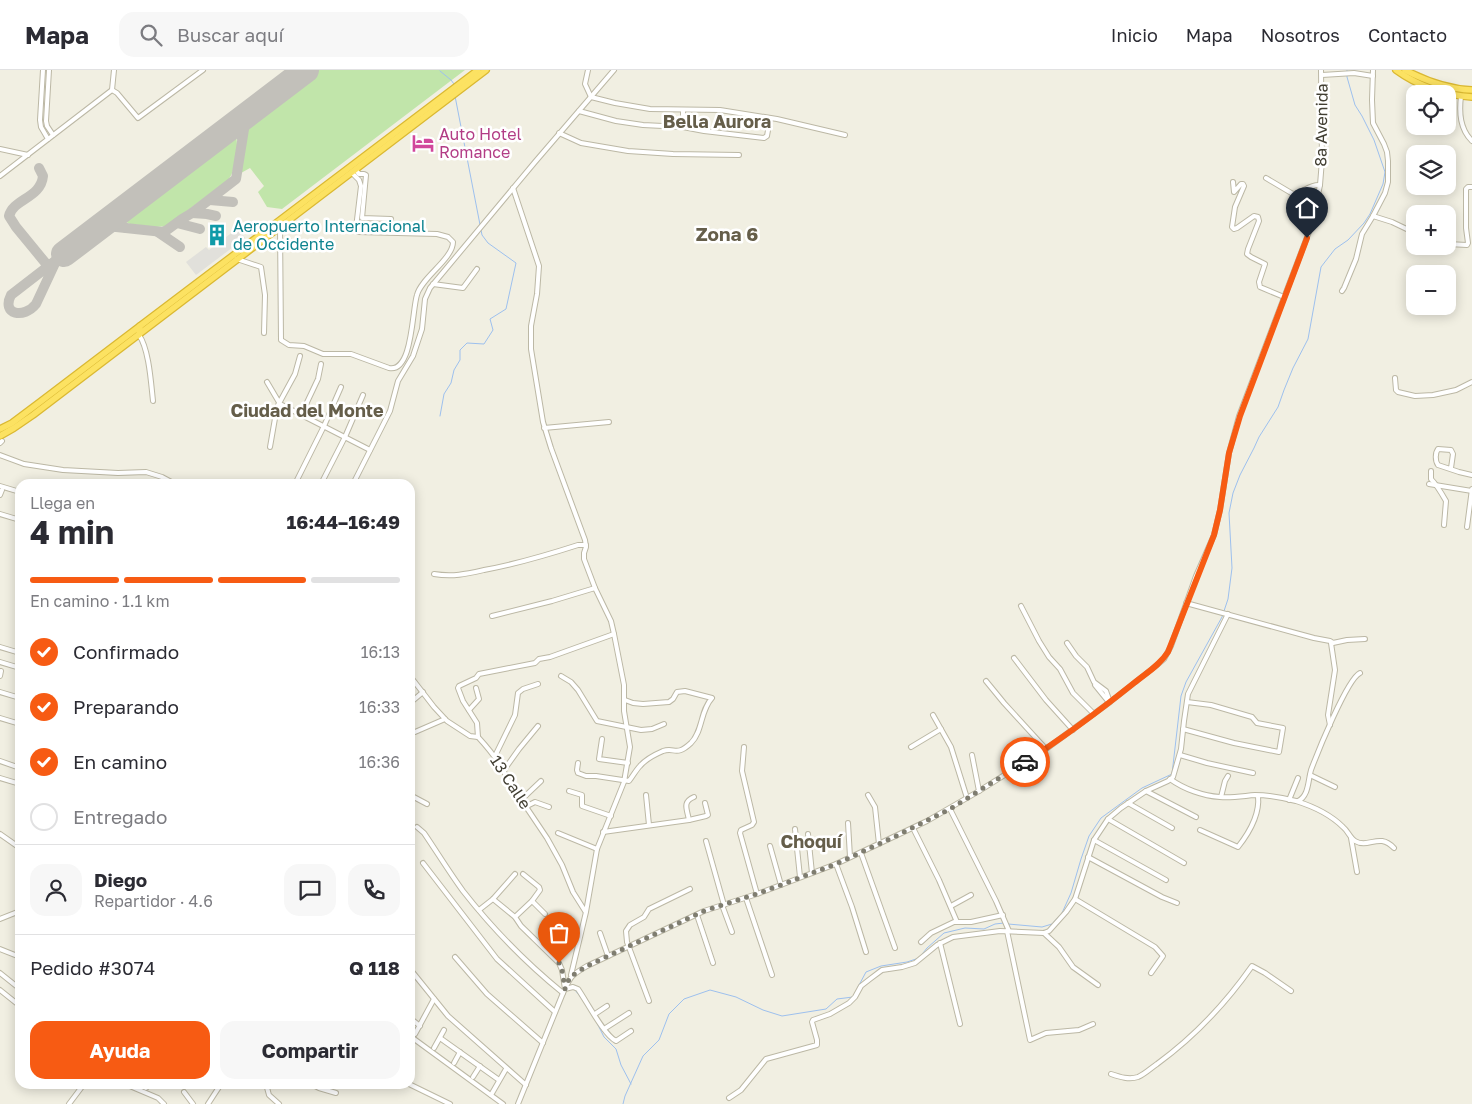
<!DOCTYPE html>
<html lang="es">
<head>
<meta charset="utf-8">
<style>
  body { margin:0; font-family:"Golos Text",sans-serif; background:#f7f7f7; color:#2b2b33; height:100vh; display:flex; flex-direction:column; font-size:19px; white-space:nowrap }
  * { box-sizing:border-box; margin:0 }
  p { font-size:16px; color:#7c7c81 }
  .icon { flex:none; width:28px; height:28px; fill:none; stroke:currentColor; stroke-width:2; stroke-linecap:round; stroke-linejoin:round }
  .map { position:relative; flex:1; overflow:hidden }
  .sheet { position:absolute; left:15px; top:409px; width:400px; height:610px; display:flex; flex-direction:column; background:#fff; border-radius:15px; box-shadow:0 2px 12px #0003 }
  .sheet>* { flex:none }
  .buttons { position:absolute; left:1406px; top:15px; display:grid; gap:10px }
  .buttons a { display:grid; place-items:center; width:50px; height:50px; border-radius:10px; background:#fff; box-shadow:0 2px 12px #0003; font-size:25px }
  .pin { position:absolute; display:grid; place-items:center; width:42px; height:42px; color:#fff; margin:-51px -21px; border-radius:50% 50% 50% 0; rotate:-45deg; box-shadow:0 0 5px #0007 }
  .pin .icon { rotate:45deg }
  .courier { position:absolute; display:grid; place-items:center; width:50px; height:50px; margin:-25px; border:4px solid #f75b13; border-radius:50%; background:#fff; color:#222; box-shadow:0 1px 6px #0007 }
  .summary em { font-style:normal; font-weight:700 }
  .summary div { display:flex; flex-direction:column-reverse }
  .summary { display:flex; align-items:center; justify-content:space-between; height:85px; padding:0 15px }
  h1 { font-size:32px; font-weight:700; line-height:38px }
  .bar { display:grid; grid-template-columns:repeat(4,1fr); gap:8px 5px; align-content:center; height:60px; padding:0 15px }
  .bar i { height:6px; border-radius:4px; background:#e1e1e2 }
  .bar .current { background:#f75b13 }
  .bar p { grid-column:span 4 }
  .line { display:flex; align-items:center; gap:12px; padding:0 15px; border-top:1px solid #e1e1e2 }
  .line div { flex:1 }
  .round { display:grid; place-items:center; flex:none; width:52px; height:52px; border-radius:15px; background:#f7f7f7 }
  ol { padding:0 15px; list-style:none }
  li { display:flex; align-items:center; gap:15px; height:55px }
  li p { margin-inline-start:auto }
  li .icon { padding:5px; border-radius:50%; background:#f75b13; color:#fff; stroke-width:4 }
  li:last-child { color:#7c7c81 }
  li i { width:28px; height:28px; border:2px solid #e1e1e2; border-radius:50% }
  .cta { display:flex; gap:10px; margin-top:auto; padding:10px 15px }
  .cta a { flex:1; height:58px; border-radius:15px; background:#f75b13; color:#fff; font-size:20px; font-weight:700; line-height:58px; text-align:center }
  .cta a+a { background:#f7f7f7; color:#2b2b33 }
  header { display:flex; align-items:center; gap:30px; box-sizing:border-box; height:70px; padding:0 25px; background:#fff; border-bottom:1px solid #e1e1e2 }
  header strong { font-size:24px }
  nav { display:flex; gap:28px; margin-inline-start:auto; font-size:18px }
  .search { width:350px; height:45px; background:#f7f7f7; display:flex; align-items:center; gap:12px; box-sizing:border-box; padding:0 18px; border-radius:15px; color:#7c7c81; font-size:19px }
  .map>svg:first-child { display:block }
</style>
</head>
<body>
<header>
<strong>Mapa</strong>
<div class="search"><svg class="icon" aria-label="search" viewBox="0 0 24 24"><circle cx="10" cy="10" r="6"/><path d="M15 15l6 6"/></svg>Buscar aquí</div>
<nav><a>Inicio</a><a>Mapa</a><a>Nosotros</a><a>Contacto</a></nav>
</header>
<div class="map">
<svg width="1472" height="1034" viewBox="0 0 1472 1034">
  <rect width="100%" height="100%" fill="#f1efe2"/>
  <!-- green -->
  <g fill="#c1e5aa">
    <path d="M316 0H465L282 139 267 137 258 122 264 116 250 98 241 103 248 53Z"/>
    <path d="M232 66 236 67C239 77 235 102 228 110L167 156 156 157 130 154 126 152 125 147 127 144 228 67Z"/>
  </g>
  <!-- parking -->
  <path fill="#e1e0db" d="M238 158 245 168 196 205 186 192 206 177 209 180Z"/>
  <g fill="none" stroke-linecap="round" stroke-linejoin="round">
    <!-- stream -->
    <g stroke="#9dc0ee" stroke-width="1">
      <path d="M440 1 451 10 454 14"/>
      <path d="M440 346 444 324 451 313 454 300 460 290V280L467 273 484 274 493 260 490 249 506 239 516 193 488 173 482 165 455 26"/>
      <path d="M1008 854 1042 857 1052 854 1062 843 1071 823 1081 789 1089 766 1101 748 1142 718 1172 704 1181 626 1186 612 1222 547 1228 529 1232 498 1229 443 1233 423 1240 405 1254 378 1259 367 1278 337 1284 320 1293 298 1308 269 1321 197 1335 179 1348 170 1364 153 1370 144 1383 114 1385 102 1374 70 1362 46 1355 35 1347 7V0"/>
      <path d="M858 917 866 902 881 896 907 892 919 888 927 878 944 863 965 858 984 859 995 854 1004 853"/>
      <path d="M575 920 583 930"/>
      <path d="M596 951 604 967 616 979 621 995 631 1014"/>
      <path d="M623 1034 625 1026 643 986 659 970 669 944 684 929 710 920 736 927 763 940 782 946 826 939 837 929 853 927"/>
    </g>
    <!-- taxiway -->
    <g stroke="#c2c0ba" stroke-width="10">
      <path d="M223 63C229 60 234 58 240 62L242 68"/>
      <path d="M39 98 43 106C41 128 13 129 9 146L16 157 48 196"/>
      <path d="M210 130 233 132"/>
      <path d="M124 138C121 144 119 148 121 155L126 158"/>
      <path d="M192 143 207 144 216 146"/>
      <path d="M177 153 200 159"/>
      <path d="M96 160 103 156H107L163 162 167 160 182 149 192 143 236 109 245 53 251 43 260 35"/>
      <path d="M158 162 180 177"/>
      <path d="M57 189 36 234C24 249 1 245 11 225L64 184"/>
    </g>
    <!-- runway -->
    <path stroke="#c2c0ba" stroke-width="26" d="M64 184 306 0"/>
    <!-- minor casing -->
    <g stroke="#bcb8a5" stroke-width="6">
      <g id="minor">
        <path d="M43 0 40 50 41 57 48 69"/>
        <path d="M49 0 46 51 47 56 53 65"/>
        <path d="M588 0 585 14 591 27 615 33 650 39 720 40 777 49 845 65"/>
        <path d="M1322 5 1354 3 1373 6"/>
        <path d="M112 20 117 23 138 48 203 0"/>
        <path d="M1461 26C1459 43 1460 59 1472 71"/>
        <path d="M579 41 616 51 643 55 683 57 704 61 764 68 767 66 770 49"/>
        <path d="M683 57V40"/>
        <path d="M559 63 581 73 628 81 673 84 739 85"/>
        <path d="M0 79 28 85"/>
        <path d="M356 100 359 104H364L366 105 362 148 391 149"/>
        <path d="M0 106 112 20 114 0"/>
        <path d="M1266 108 1293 124C1303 123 1309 114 1320 115"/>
        <path d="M1233 112 1234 122 1241 114H1243L1244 116 1235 137 1232 157 1234 159 1237 158 1254 146 1258 147 1259 151 1248 179 1247 184 1251 187 1265 194 1259 212 1260 217 1284 227"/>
        <path d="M513 118 539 196 537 224 531 256V279L543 352 551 378 585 470 586 477 584 483V489L595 518 611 551 614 564 624 615V641L630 677 624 712 597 779 586 842 571 905"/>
        <path d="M1373 146 1392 152 1415 163"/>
        <path d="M280 157 281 270 289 275 304 276 323 284H351L389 298C413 303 412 239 417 225 421 208 453 189 453 172L448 167 437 164 358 162 356 158 361 116 359 110 352 103"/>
        <path d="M1448 174 1467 175 1468 173 1466 158V119L1468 117H1472"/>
        <path d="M237 189 261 197 265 225 264 263"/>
        <path d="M433 214 463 218 477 199"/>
        <path d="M1342 221 1344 218 1356 189 1362 164 1373 146 1385 123 1388 112V91L1387 82 1384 74 1373 53 1372 30 1373 0"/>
        <path d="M139 265C149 279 151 313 153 331"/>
        <path d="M1395 308 1396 320 1398 322 1415 326 1433 325 1456 320 1472 312"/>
        <path d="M267 312 280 334 370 380"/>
        <path d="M301 345 318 309 321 294"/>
        <path d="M544 358 609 352"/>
        <path d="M0 373 2 371"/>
        <path d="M270 377 277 337 295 304 300 286"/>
        <path d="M0 385 24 394 63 400 118 403 146 402 162 407 175 414"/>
        <path d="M1451 398 1453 384 1451 380 1438 379C1435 383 1435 391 1438 395L1459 402 1472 405"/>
        <path d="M1431 401V409C1436 414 1442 424 1446 431L1444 455"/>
        <path d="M295 414 324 356 341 317"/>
        <path d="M321 414 345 367 363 325"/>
        <path d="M353 414 390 341 398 311 413 286 422 259 425 229 430 218 535 92 614 0"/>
        <path d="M1429 414 1472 421"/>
        <path d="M0 416 20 422"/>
        <path d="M0 425 2 420"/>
        <path d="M0 444 20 450"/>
        <path d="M18 450 20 442"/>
        <path d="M1467 457 1472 419"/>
        <path d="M434 504C453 507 466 504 484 500 517 494 547 485 578 475H586"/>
        <path d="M1186 533 1314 568 1330 571 1333 573 1347 570 1365 569"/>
        <path d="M1021 536 1039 571 1049 587 1060 599 1073 623 1094 644"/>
        <path d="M492 546 552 531 595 518"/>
        <path d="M1067 573 1076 586 1087 597 1094 612 1106 621 1110 632"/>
        <path d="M0 577 20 583"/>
        <path d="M1014 588 1046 630 1073 660"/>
        <path d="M0 592 20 598"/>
        <path d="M0 606 1 601"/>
        <path d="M410 606 434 637 447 651 470 666 478 667C490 680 501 693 508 710L547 768 562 795 573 822 585 841"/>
        <path d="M561 606 571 612 578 620 597 651 641 660 652 659 664 654"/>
        <path d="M986 611 1004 633 1046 679"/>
        <path d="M1095 615 1108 631"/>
        <path d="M0 622 20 628"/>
        <path d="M410 633 423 622"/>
        <path d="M469 640 479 629 476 618"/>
        <path d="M933 645 951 677 967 728"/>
        <path d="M0 648 20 654"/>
        <path d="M1330 655 1328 645 1335 600 1331 573"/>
        <path d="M1183 659 1234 673 1279 682 1283 658 1257 653 1252 647 1211 635 1187 632"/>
        <path d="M415 662 445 649"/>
        <path d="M478 667 477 653 463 631 458 618 459 616 476 608 479 604 535 593 539 589 550 587 614 564"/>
        <path d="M602 669 599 689 628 693"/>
        <path d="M744 677 742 701 754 752 752 755 741 760 740 763 757 824"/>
        <path d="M911 677 941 659"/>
        <path d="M972 685 979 721"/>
        <path d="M1180 685 1207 693 1253 703"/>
        <path d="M495 686 515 645 518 623 523 619 538 614"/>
        <path d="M0 691 20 698"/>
        <path d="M578 693 577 700 578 703 586 706H596L629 711C633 706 636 700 640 696 645 690 656 684 663 681 675 677 676 687 691 673 703 661 700 641 712 628L685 621 677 622 673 629 669 632 643 634 633 633 625 630"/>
        <path d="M504 700 519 679 538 656"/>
        <path d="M1310 705 1335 717"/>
        <path d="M0 708 20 714"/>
        <path d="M1170 709C1184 719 1203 726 1220 727 1232 728 1243 726 1255 725 1267 725 1284 728 1296 731 1312 736 1331 745 1343 757 1348 761 1350 768 1355 771 1369 779 1379 762 1394 778"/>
        <path d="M569 721 582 725V736L611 746"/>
        <path d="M1146 721 1196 747"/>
        <path d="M410 725 427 734"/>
        <path d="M646 725 649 755"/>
        <path d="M868 725 875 737 879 774"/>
        <path d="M1221 727 1225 711 1228 706"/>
        <path d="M521 730 541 711"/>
        <path d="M1289 730 1298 708"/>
        <path d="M1298 731C1309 726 1308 710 1311 700 1317 684 1347 609 1360 603"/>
        <path d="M1128 733 1172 758"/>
        <path d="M527 736 535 732 549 737"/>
        <path d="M950 739 996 831 1009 861"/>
        <path d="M1108 749 1184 793"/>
        <path d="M689 750C687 739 682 732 694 727"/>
        <path d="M848 753 850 787"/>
        <path d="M417 757 424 763C437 782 449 802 463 821 492 858 526 893 563 923"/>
        <path d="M913 758 939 810 957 852"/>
        <path d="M795 759 800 807"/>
        <path d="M1200 760 1238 777C1249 763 1260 744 1258 726"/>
        <path d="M603 762 689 750 706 746 708 745 705 733"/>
        <path d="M558 763 597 779"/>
        <path d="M0 764 20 778"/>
        <path d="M808 764 812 803"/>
        <path d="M1351 768 1357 802"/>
        <path d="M1094 770 1166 810"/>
        <path d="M706 771 724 835"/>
        <path d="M770 776 781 815"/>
        <path d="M861 783 895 878"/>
        <path d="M1088 787 1162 827 1177 833"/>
        <path d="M423 793 497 889 555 942"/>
        <path d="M836 794 852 837 866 882"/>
        <path d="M746 828 772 905"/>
        <path d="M493 829 515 847 521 856 559 893 562 900 565 919 573 917 578 919C587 932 604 965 616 971L631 961"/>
        <path d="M1075 829 1155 877 1163 886 1151 903"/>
        <path d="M532 831 545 844"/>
        <path d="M722 835 732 862"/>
        <path d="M951 836 971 825"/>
        <path d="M479 840 493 829 515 804"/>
        <path d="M697 845 713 893"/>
        <path d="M515 847 532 831 540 820 539 817 523 804"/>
        <path d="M0 849 20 841"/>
        <path d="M1007 861 1030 970 1046 963 1079 960 1093 954"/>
        <path d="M600 863 608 886"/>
        <path d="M1044 863 1059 877 1073 897 1098 915"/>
        <path d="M921 872 931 863 954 852H971L1003 845"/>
        <path d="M940 873 960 954"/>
        <path d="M0 879 20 887"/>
        <path d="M455 887 487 924 543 973"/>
        <path d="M410 899 448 946 526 1015"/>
        <path d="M0 903 20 919"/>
        <path d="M0 920 20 936"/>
        <path d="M649 931 627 872 626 861 630 855 644 847 649 839 690 819"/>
        <path d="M595 944 607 936"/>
        <path d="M410 948 420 956"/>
        <path d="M604 959 629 943"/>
        <path d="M415 964 434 929"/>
        <path d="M410 966 503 1034"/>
        <path d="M440 968 499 1010"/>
        <path d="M434 978 444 960"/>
        <path d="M454 993 460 982"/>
        <path d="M1111 1004C1120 1007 1129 1010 1138 1007 1145 1004 1151 998 1157 994 1194 967 1226 933 1252 896L1265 903 1291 921"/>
        <path d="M473 1007 480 996"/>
        <path d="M125 1014 158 1028 164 1034"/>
        <path d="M138 1014 146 1018 151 1014"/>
        <path d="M266 1014 269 1025 279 1034"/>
        <path d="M311 1014 319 1018 336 1023"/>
        <path d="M409 1014 450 1034"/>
        <path d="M184 1022 193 1034"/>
        <path d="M491 1025 506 999"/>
        <path d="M729 1028 741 1020 766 989 817 975V970L812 952 813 950 830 944 849 933 855 927 861 916 870 909 882 900 902 897 915 893 937 875 953 867 1000 861 1044 863 1049 861 1066 842 1075 829 1094 770 1108 749 1121 738 1146 721 1168 711 1173 707 1181 679 1184 651 1188 624 1228 544"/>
        <path d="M69 1034 84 1014"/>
        <path d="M208 1034 221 1014"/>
        <path d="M518 1034 563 923C571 906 570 906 587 896L704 841 757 824 836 794 927 751 979 721 1046 679 1110 632 1157 595 1164 589 1171 576 1196 506 1214 465 1220 440 1229 383 1239 346 1312 154 1320 115 1322 90 1321 0"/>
      </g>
    </g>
    <!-- highway casing -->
    <g stroke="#dab832" stroke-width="8">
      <g id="highway">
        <path d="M1396 0C1418 16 1445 25 1472 27"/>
        <path d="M1405 0C1426 11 1448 19 1472 20"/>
        <path d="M139 265 140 256 478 0"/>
        <path d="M0 359 12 353 40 332 140 256"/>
        <path d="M0 366 14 358 33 345 486 0"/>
      </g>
    </g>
    <!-- minor -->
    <use href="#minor" stroke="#fff" stroke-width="4"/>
    <!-- highway -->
    <use href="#highway" stroke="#fce262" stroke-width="5.5"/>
  </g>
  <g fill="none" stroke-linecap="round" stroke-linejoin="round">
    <!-- done -->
    <path stroke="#7f7d70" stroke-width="5" stroke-dasharray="0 9" d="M559 893 562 900 565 919 570 907 587 896 704 841 757 824 836 794 896 766 950 739 1025 692"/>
    <!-- route -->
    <path stroke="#f75b13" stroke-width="6" d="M1025 692C1063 668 1099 641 1134 613 1146 603 1159 596 1168 582L1214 465 1220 440 1229 383 1240 346 1307 168"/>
  </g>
  <!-- icons -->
  <defs>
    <g id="hotel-bare" transform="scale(1.725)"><path d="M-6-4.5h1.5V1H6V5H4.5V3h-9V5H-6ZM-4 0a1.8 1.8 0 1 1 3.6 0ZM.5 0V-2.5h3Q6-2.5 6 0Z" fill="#d1479c" stroke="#fff" stroke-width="2.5" paint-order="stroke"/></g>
    <g id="building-bare" transform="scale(1.725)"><path d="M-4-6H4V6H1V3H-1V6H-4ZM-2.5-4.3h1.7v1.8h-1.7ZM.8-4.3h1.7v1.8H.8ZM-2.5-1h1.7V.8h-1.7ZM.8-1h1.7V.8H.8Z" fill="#0f9aa8" stroke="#fff" stroke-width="2.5" paint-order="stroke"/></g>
  </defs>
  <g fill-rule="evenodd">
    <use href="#hotel-bare" x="423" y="73"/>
    <use href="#building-bare" x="217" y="165"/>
  </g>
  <g text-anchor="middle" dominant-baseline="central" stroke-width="5" stroke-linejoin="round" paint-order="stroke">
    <!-- street labels -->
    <g font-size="16" fill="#423f33" stroke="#fff">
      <text transform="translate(1321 55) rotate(-89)">8a Avenida</text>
      <text transform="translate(511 712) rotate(57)">13 Calle</text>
    </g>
    <!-- hotel labels -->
    <g font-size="16" fill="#b23c85" stroke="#fff" text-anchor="start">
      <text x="439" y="64">Auto Hotel<tspan x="439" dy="18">Romance</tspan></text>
    </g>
    <!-- culture labels -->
    <g font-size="16" fill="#0d838f" stroke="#fff" text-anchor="start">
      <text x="233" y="156">Aeropuerto Internacional<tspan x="233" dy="18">de Occidente</tspan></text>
    </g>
    <!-- neighbourhood labels -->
    <g font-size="18" font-weight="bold" fill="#655e4a" stroke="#fff">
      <text x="717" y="51">Bella Aurora</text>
      <text x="307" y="340">Ciudad del Monte</text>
      <text x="811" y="771">Choquí</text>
    </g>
    <!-- quarter labels -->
    <g font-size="19" font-weight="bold" fill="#655e4a" stroke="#fff">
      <text x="727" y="163">Zona 6</text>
    </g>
  </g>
</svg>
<div class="buttons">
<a><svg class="icon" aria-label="locate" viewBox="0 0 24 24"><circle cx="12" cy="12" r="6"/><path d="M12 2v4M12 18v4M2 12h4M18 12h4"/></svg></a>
<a><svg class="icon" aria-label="layers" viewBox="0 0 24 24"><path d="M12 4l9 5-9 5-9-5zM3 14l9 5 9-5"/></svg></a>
<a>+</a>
<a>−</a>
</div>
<div class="pin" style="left:559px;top:893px;background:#ea580c"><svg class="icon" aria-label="bag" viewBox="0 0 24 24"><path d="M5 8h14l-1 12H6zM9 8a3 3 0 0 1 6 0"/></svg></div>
<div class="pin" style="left:1307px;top:168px;background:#1f2937"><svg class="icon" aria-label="home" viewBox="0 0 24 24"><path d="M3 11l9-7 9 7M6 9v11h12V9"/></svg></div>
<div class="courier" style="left:1025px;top:692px"><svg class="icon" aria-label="car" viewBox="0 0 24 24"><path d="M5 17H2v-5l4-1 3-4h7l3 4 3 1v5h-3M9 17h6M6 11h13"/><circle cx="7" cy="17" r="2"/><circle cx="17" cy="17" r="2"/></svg></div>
<section class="sheet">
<div class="summary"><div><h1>4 min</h1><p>Llega en</p></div><em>16:44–16:49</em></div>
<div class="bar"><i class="current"></i><i class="current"></i><i class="current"></i><i></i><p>En camino · 1.1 km</p></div>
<ol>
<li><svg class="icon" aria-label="check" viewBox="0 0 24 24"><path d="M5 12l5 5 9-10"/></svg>Confirmado<p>16:13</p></li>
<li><svg class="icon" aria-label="check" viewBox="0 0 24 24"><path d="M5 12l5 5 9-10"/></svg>Preparando<p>16:33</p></li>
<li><svg class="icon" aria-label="check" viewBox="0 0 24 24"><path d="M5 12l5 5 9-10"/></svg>En camino<p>16:36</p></li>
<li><i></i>Entregado</li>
</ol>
<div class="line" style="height:90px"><a class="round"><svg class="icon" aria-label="person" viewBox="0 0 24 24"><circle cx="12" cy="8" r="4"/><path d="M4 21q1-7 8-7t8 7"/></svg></a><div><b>Diego</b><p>Repartidor · 4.6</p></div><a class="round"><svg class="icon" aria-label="chat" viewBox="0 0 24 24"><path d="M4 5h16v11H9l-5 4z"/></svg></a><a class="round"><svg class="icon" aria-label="phone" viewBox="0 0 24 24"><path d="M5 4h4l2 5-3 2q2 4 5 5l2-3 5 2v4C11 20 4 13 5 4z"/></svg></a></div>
<div class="line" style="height:65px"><div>Pedido #3074</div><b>Q 118</b></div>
<div class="cta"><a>Ayuda</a><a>Compartir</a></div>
</section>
</div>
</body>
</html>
